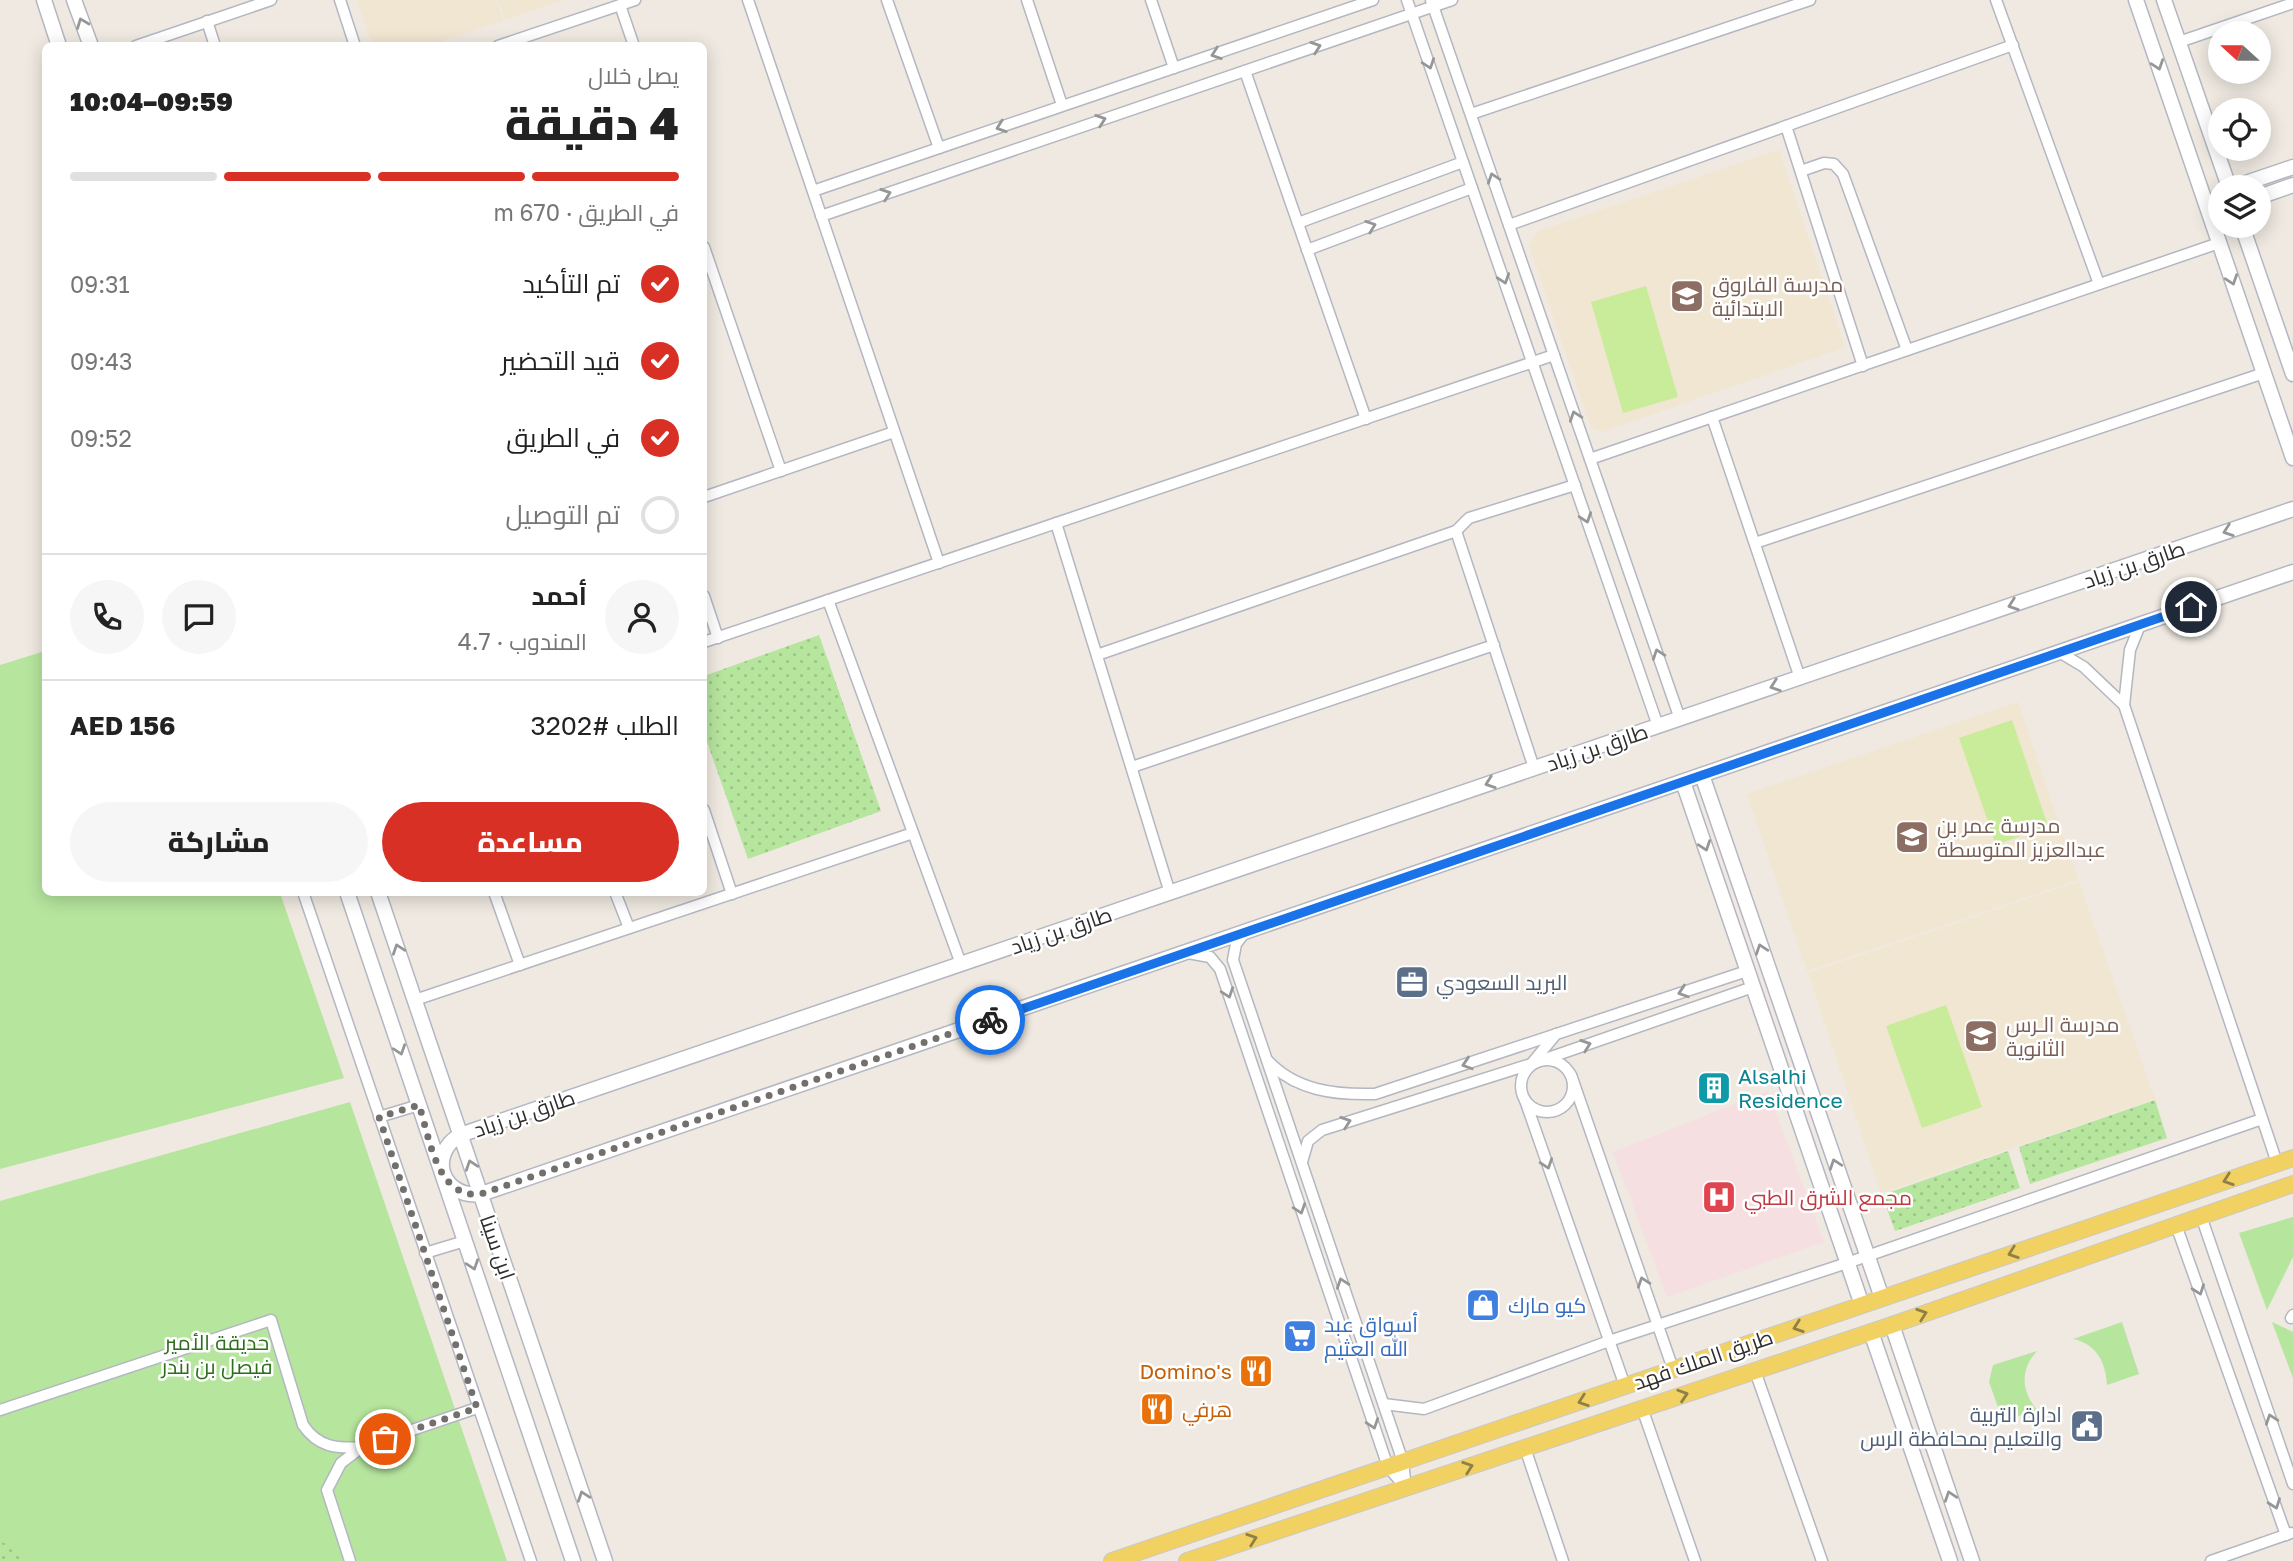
<!DOCTYPE html>
<html lang="ar">
<head>
<meta charset="utf-8">
<style>
  body { margin:0; font-family:"Golos Text",Cairo,sans-serif; background:#f6f6f6; color:#222; direction:rtl; height:100vh; display:flex; flex-direction:column; font-size:26px; white-space:nowrap }
  * { box-sizing:border-box; margin:0 }
  p { font-size:23px; color:#767676 }
  .icon { flex:none; width:38px; height:38px; fill:none; stroke:currentColor; stroke-width:2; stroke-linecap:round; stroke-linejoin:round }
  .map { position:relative; flex:1; overflow:hidden; direction:ltr }
  .drawer { position:absolute; left:42px; top:42px; width:665px; height:854px; display:flex; flex-direction:column; background:#fff; border-radius:10px; box-shadow:0 4px 18px #0003; direction:rtl }
  .drawer>* { flex:none }
  .needle { width:46px; rotate:291deg }
  .controls { position:absolute; left:2208px; top:21px; display:grid; gap:14px }
  .controls a { display:grid; place-items:center; width:63px; height:63px; border-radius:50%; background:#fff; box-shadow:0 4px 18px #0003; font-size:35px }
  .pin { position:absolute; display:grid; place-items:center; width:60px; height:60px; color:#fff; margin:-30px; border:4px solid #fff; border-radius:50%; box-shadow:0 2px 7px #0007 }
  .courier { position:absolute; display:grid; place-items:center; width:70px; height:70px; margin:-35px; border:5px solid #1a73e8; border-radius:50%; background:#fff; color:#222; box-shadow:0 2px 9px #0007 }
  .head em { font-style:normal; font-weight:800 }
  .head div { display:flex; flex-direction:column-reverse }
  .head { display:flex; align-items:center; justify-content:space-between; height:119px; padding:0 28px }
  h1 { font-size:46px; font-weight:800; line-height:52px }
  .bar { display:grid; grid-template-columns:repeat(4,1fr); gap:10px 7px; align-content:center; height:84px; padding:0 28px }
  .bar i { height:9px; border-radius:5px; background:#e0e0e0 }
  .bar .current { background:#d93025 }
  .bar p { grid-column:span 4 }
  .line { display:flex; align-items:center; gap:18px; padding:0 28px; border-top:2px solid #e0e0e0 }
  .line div { flex:1 }
  .round { display:grid; place-items:center; flex:none; width:74px; height:74px; border-radius:37px; background:#f6f6f6 }
  ol { padding:0 28px; list-style:none }
  li { display:flex; align-items:center; gap:21px; height:77px }
  li p { margin-inline-start:auto }
  li .icon { padding:7px; border-radius:50%; background:#d93025; color:#fff; stroke-width:4 }
  li:last-child { color:#767676 }
  li i { width:38px; height:38px; border:4px solid #e0e0e0; border-radius:50% }
  .cta { display:flex; gap:14px; margin-top:auto; padding:14px 28px }
  .cta a { flex:1; height:80px; border-radius:42px; background:#d93025; color:#fff; font-size:28px; font-weight:800; line-height:80px; text-align:center }
  .cta a+a { background:#f6f6f6; color:#222 }
  .map>svg:first-child { display:block }
</style>
</head>
<body>
<div class="map">
<svg width="2293" height="1561" viewBox="0 0 2293 1561">
  <defs>
    <pattern id="park-dots" width="8" height="8" patternUnits="userSpaceOnUse" patternTransform="scale(1.75)"><rect width="8" height="8" fill="#b6e59e"/><path d="M2 2h.1M6 6h.1" fill="none" stroke="#9dc588" stroke-width="1.8" stroke-linecap="round"/></pattern>
  </defs>
  <rect width="100%" height="100%" fill="#efe9e1"/>
  <!-- education -->
  <g fill="#f0e6d1">
    <path d="M357 0H496L503 20 432 45H372Z"/>
    <path d="M498 0H563L505 20Z"/>
    <path d="M1779 150 1845 347 1602 432 1591 427 1529 245 1539 231Z"/>
    <path d="M2018 702 2078 880 1807 971 1747 794Z"/>
    <path d="M2079 882 2155 1099 1881 1193 1808 973Z"/>
  </g>
  <!-- medical -->
  <path fill="#f5dfe0" d="M1768 1091 1824 1242 1667 1297 1613 1152Z"/>
  <!-- grass -->
  <g fill="#b6e59e">
    <path d="M45 651 46 892 280 893 344 1078 0 1169V665Z"/>
    <path d="M350 1102 507 1561H0V1201Z"/>
    <path d="M2293 1217V1257L2267 1310 2239 1233Z"/>
    <path d="M2122 1322 2139 1374 2107 1385C2106 1363 2097 1344 2073 1339Z"/>
    <path d="M2272 1322 2293 1332V1378Z"/>
    <path d="M2037 1351C2020 1370 2021 1390 2037 1410L2003 1421 1989 1382 1993 1365Z"/>
  </g>
  <!-- park -->
  <g fill="url(#park-dots)">
    <path d="M819 635 881 811 748 859 704 733V676Z"/>
    <path d="M2155 1100 2167 1138 2030 1184 2019 1147Z"/>
    <path d="M2008 1151 2020 1188 1895 1231 1882 1195Z"/>
    <path d="M0 1542 13 1545 25 1561H0Z"/>
  </g>
  <!-- pitch -->
  <g fill="#c9ec9a">
    <path d="M1646 286 1678 397 1623 413 1591 302Z"/>
    <path d="M2012 720 2048 826 1996 845 1959 738Z"/>
    <path d="M1946 1005 1982 1107 1922 1128 1886 1026Z"/>
  </g>
  <g fill="none" stroke-linecap="round" stroke-linejoin="round">
    <!-- street casing -->
    <g stroke="#b4b7c1" stroke-width="13">
      <g id="street">
        <path d="M340 0 355 46"/>
        <path d="M748 0 939 563"/>
        <path d="M887 0 939 148"/>
        <path d="M1027 0 1062 105"/>
        <path d="M1151 0 1174 68"/>
        <path d="M1407 0 1658 726"/>
        <path d="M1431 0 1680 719"/>
        <path d="M1996 0 2099 284"/>
        <path d="M620 5 634 46"/>
        <path d="M207 21 215 46"/>
        <path d="M2179 42 2293 3"/>
        <path d="M136 46 271 0"/>
        <path d="M498 46 635 0"/>
        <path d="M1245 71 1366 419"/>
        <path d="M1471 114 1810 0"/>
        <path d="M1786 126 1863 366"/>
        <path d="M1801 171 1824 163 1834 164 1843 174 1907 350"/>
        <path d="M813 191 1373 0"/>
        <path d="M821 216 1452 0"/>
        <path d="M1298 223 1463 162"/>
        <path d="M1509 225 2013 45"/>
        <path d="M704 247 781 471"/>
        <path d="M1307 250 1472 188"/>
        <path d="M1712 417 1800 678"/>
        <path d="M1590 459 2219 243"/>
        <path d="M704 497 894 432"/>
        <path d="M1056 523 1170 893"/>
        <path d="M1456 531 1469 518 1575 485"/>
        <path d="M1755 543 2264 373"/>
        <path d="M704 596 718 638"/>
        <path d="M828 600 961 964"/>
        <path d="M704 642 1554 355"/>
        <path d="M2059 652 2084 667 2124 705 2130 650 2140 625"/>
        <path d="M1097 655 1456 531 1534 768"/>
        <path d="M2124 705 2277 1163"/>
        <path d="M1132 767 1494 645"/>
        <path d="M704 810 732 894"/>
        <path d="M303 892 531 1561"/>
        <path d="M494 892 520 965"/>
        <path d="M615 892 629 928"/>
        <path d="M1246 931 1236 944 1233 960 1403 1462 1406 1488"/>
        <path d="M1188 953 1210 957 1220 969 1388 1467 1406 1488"/>
        <path d="M415 1000 913 833"/>
        <circle cx="1547" cy="1086" r="26"/>
        <path d="M1268 1061C1296 1091 1336 1095 1375 1094L1747 971"/>
        <path d="M1533 1062 1556 1034"/>
        <path d="M1571 1075 1673 1369"/>
        <path d="M1525 1100 1625 1386"/>
        <path d="M379 1117 419 1105"/>
        <path d="M1302 1162 1308 1141 1322 1130 1531 1064 1753 987"/>
        <path d="M2201 1216 2293 1484"/>
        <path d="M2176 1225 2286 1535"/>
        <path d="M425 1253 465 1241"/>
        <path d="M2291 1318 2293 1315"/>
        <path d="M1755 1371 1822 1561"/>
        <path d="M1384 1404 1424 1409 1609 1341 1847 1263 2262 1119"/>
        <path d="M1642 1408 1695 1561"/>
        <path d="M0 1410 271 1320 303 1425C318 1447 336 1449 362 1447L341 1463 327 1490 350 1561"/>
        <path d="M362 1447 477 1408"/>
        <path d="M1525 1448 1563 1561"/>
        <path d="M2211 1561 2291 1533"/>
      </g>
    </g>
    <!-- secondary casing -->
    <g stroke="#b4b7c1" stroke-width="17">
      <g id="secondary">
        <path d="M44 0 59 46"/>
        <path d="M74 0 91 46"/>
        <path d="M2136 0 2293 458"/>
        <path d="M2164 0 2229 187"/>
        <path d="M2234 187 2293 167"/>
        <path d="M2259 197 2293 185"/>
        <path d="M2242 226 2293 374"/>
        <path d="M2293 509 460 1135C427 1155 442 1199 481 1194L2293 572"/>
        <path d="M1702 775 1882 1298"/>
        <path d="M1683 782 1862 1305"/>
        <path d="M347 892 573 1561"/>
        <path d="M378 892 605 1561"/>
        <path d="M1892 1325 1972 1561"/>
        <path d="M1871 1332 1950 1561"/>
      </g>
    </g>
    <!-- primary casing -->
    <g stroke="#c9c9c9" stroke-width="18">
      <g id="primary">
        <path d="M1112 1561 2293 1158"/>
        <path d="M1187 1561 1892 1325 2293 1184"/>
      </g>
    </g>
    <!-- street -->
    <use href="#street" stroke="#fff" stroke-width="10"/>
    <!-- secondary -->
    <use href="#secondary" stroke="#fff" stroke-width="14"/>
    <!-- primary -->
    <use href="#primary" stroke="#f2d163" stroke-width="16"/>
  </g>
  <!-- one-way arrows -->
  <defs><path id="oneway-chevron" d="M-2-3.5L2.5 0L-2 3.5" fill="none" stroke-width="1.6" stroke-linecap="round" stroke-linejoin="round" transform="scale(1.75)"/></defs>
  <g stroke="#969696">
    <use href="#oneway-chevron" transform="translate(82 23) rotate(-111)"/>
    <use href="#oneway-chevron" transform="translate(1316 47) rotate(-19)"/>
    <use href="#oneway-chevron" transform="translate(1216 54) rotate(161)"/>
    <use href="#oneway-chevron" transform="translate(1429 64) rotate(71)"/>
    <use href="#oneway-chevron" transform="translate(2158 65) rotate(71)"/>
    <use href="#oneway-chevron" transform="translate(1101 120) rotate(-19)"/>
    <use href="#oneway-chevron" transform="translate(1001 127) rotate(161)"/>
    <use href="#oneway-chevron" transform="translate(1493 178) rotate(-109)"/>
    <use href="#oneway-chevron" transform="translate(886 194) rotate(-19)"/>
    <use href="#oneway-chevron" transform="translate(1371 226) rotate(-20)"/>
    <use href="#oneway-chevron" transform="translate(1504 279) rotate(71)"/>
    <use href="#oneway-chevron" transform="translate(2232 280) rotate(71)"/>
    <use href="#oneway-chevron" transform="translate(1575 416) rotate(-109)"/>
    <use href="#oneway-chevron" transform="translate(1586 518) rotate(71)"/>
    <use href="#oneway-chevron" transform="translate(2228 531) rotate(161)"/>
    <use href="#oneway-chevron" transform="translate(2013 605) rotate(161)"/>
    <use href="#oneway-chevron" transform="translate(1658 654) rotate(-109)"/>
    <use href="#oneway-chevron" transform="translate(1775 686) rotate(161)"/>
    <use href="#oneway-chevron" transform="translate(1490 783) rotate(161)"/>
    <use href="#oneway-chevron" transform="translate(1705 846) rotate(71)"/>
    <use href="#oneway-chevron" transform="translate(398 949) rotate(-109)"/>
    <use href="#oneway-chevron" transform="translate(1761 949) rotate(-109)"/>
    <use href="#oneway-chevron" transform="translate(1683 992) rotate(162)"/>
    <use href="#oneway-chevron" transform="translate(1228 993) rotate(71)"/>
    <use href="#oneway-chevron" transform="translate(1586 1045) rotate(-19)"/>
    <use href="#oneway-chevron" transform="translate(400 1050) rotate(71)"/>
    <use href="#oneway-chevron" transform="translate(1467 1064) rotate(162)"/>
    <use href="#oneway-chevron" transform="translate(1346 1122) rotate(-19)"/>
    <use href="#oneway-chevron" transform="translate(1547 1164) rotate(71)"/>
    <use href="#oneway-chevron" transform="translate(1835 1164) rotate(-109)"/>
    <use href="#oneway-chevron" transform="translate(471 1165) rotate(-109)"/>
    <use href="#oneway-chevron" transform="translate(1300 1209) rotate(71)"/>
    <use href="#oneway-chevron" transform="translate(473 1265) rotate(71)"/>
    <use href="#oneway-chevron" transform="translate(1643 1282) rotate(-109)"/>
    <use href="#oneway-chevron" transform="translate(1342 1283) rotate(-109)"/>
    <use href="#oneway-chevron" transform="translate(2199 1290) rotate(70)"/>
    <use href="#oneway-chevron" transform="translate(2271 1419) rotate(-109)"/>
    <use href="#oneway-chevron" transform="translate(1373 1424) rotate(71)"/>
    <use href="#oneway-chevron" transform="translate(583 1496) rotate(-109)"/>
    <use href="#oneway-chevron" transform="translate(1950 1496) rotate(-109)"/>
    <use href="#oneway-chevron" transform="translate(2275 1504) rotate(70)"/>
  </g>
  <g stroke="#908048">
    <use href="#oneway-chevron" transform="translate(2228 1180) rotate(161)"/>
    <use href="#oneway-chevron" transform="translate(2013 1253) rotate(161)"/>
    <use href="#oneway-chevron" transform="translate(1922 1314) rotate(-19)"/>
    <use href="#oneway-chevron" transform="translate(1798 1327) rotate(161)"/>
    <use href="#oneway-chevron" transform="translate(1683 1395) rotate(-18)"/>
    <use href="#oneway-chevron" transform="translate(1583 1401) rotate(161)"/>
    <use href="#oneway-chevron" transform="translate(1468 1467) rotate(-19)"/>
    <use href="#oneway-chevron" transform="translate(1252 1539) rotate(-19)"/>
  </g>
  <g fill="none" stroke-linecap="round" stroke-linejoin="round">
    <!-- done -->
    <path stroke="#726f6d" stroke-width="7" stroke-dasharray="0 12.6" d="M385 1439 477 1408 379 1117 419 1105C430 1138 436 1199 481 1194L990 1020"/>
    <!-- route -->
    <path stroke="#1a73e8" stroke-width="9" d="M990 1020 2191 607"/>
  </g>
  <!-- icons -->
  <defs>
    <g id="school-square" transform="scale(1.75)"><rect x="-9" y="-9" width="18" height="18" rx="4" fill="#8d6e63" stroke="#fff"/><path d="M0-5L7-2L0 1L-7-2ZM-4 1L0 2.5L4 1V4Q0 6-4 4Z" fill="#fff"/></g>
    <g id="office-square" transform="scale(1.75)"><rect x="-9" y="-9" width="18" height="18" rx="4" fill="#5c6f8a" stroke="#fff"/><path d="M-6-3h4V-5.5h4V-3h4V5H-6ZM-1-4.5V-3h2v-1.5ZM-6 0V1H6V0Z" fill="#fff"/></g>
    <g id="building-square" transform="scale(1.75)"><rect x="-9" y="-9" width="18" height="18" rx="4" fill="#0f9aa8" stroke="#fff"/><path d="M-4-6H4V6H1V3H-1V6H-4ZM-2.5-4.3h1.7v1.8h-1.7ZM.8-4.3h1.7v1.8H.8ZM-2.5-1h1.7V.8h-1.7ZM.8-1h1.7V.8H.8Z" fill="#fff"/></g>
    <g id="hospital-square" transform="scale(1.75)"><rect x="-9" y="-9" width="18" height="18" rx="4" fill="#e0444e" stroke="#fff"/><path d="M-5-5h3v3.5h4V-5h3V5h-3V1.5h-4V5h-3Z" fill="#fff"/></g>
    <g id="shop-square" transform="scale(1.75)"><rect x="-9" y="-9" width="18" height="18" rx="4" fill="#3f7fe0" stroke="#fff"/><path d="M-5-2.5h2.3a2.7 3.5 0 0 1 5.4 0H5L5.5 6h-11ZM-1.5-2.5h3a1.5 2.3 0 0 0-3 0Z" fill="#fff"/></g>
    <g id="supermarket-square" transform="scale(1.75)"><rect x="-9" y="-9" width="18" height="18" rx="4" fill="#3f7fe0" stroke="#fff"/><path d="M-6-5.5h2.5l.6 2H6L4.5 2H-2.5L-4.4-4H-6ZM-1.5 3.2a1.3 1.3 0 1 0 .1 0ZM3 3.2a1.3 1.3 0 1 0 .1 0Z" fill="#fff"/></g>
    <g id="restaurant-square" transform="scale(1.75)"><rect x="-9" y="-9" width="18" height="18" rx="4" fill="#e8710a" stroke="#fff"/><path d="M-5-6h1v4h1v-4h1v4h1v-4h1v5L-1.5 .5V6h-2V.5L-5-1ZM5-6V6H3V1.5H1.5Q1.5-4 5-6Z" fill="#fff"/></g>
    <g id="civic-square" transform="scale(1.75)"><rect x="-9" y="-9" width="18" height="18" rx="4" fill="#5c6f8a" stroke="#fff"/><path d="M-.6-6.5H3V-4.5H.6V-3L4-1V1h2V6H-6V1h2V-1L-.6-3ZM-1.2 2.5V6h2.4V2.5Z" fill="#fff"/></g>
  </defs>
  <g fill-rule="evenodd">
    <use href="#school-square" x="1687" y="296"/>
    <use href="#school-square" x="1912" y="837"/>
    <use href="#office-square" x="1412" y="982"/>
    <use href="#school-square" x="1981" y="1036"/>
    <use href="#building-square" x="1714" y="1088"/>
    <use href="#hospital-square" x="1719" y="1197"/>
    <use href="#shop-square" x="1483" y="1305"/>
    <use href="#supermarket-square" x="1300" y="1336"/>
    <use href="#restaurant-square" x="1256" y="1371"/>
    <use href="#restaurant-square" x="1157" y="1409"/>
    <use href="#civic-square" x="2087" y="1426"/>
  </g>
  <g text-anchor="middle" dominant-baseline="central" stroke-width="5" stroke-linejoin="round" paint-order="stroke">
    <!-- education labels -->
    <g font-size="21" fill="#785e54" stroke="#fff" text-anchor="start">
      <text x="1712" y="284">مدرسة الفاروق<tspan x="1712" dy="24">الابتدائية</tspan></text>
      <text x="1937" y="825">مدرسة عمر بن<tspan x="1937" dy="24">عبدالعزيز المتوسطة</tspan></text>
      <text x="2006" y="1024">مدرسة الـرس<tspan x="2006" dy="24">الثانوية</tspan></text>
    </g>
    <!-- street labels -->
    <g font-size="21" fill="#2e2e2e" stroke="#fff">
      <text transform="translate(2134 564) rotate(-19)">طارق بن زياد</text>
      <text transform="translate(1597 747) rotate(-19)">طارق بن زياد</text>
      <text transform="translate(1061 930) rotate(-19)">طارق بن زياد</text>
      <text transform="translate(524 1113) rotate(-19)">طارق بن زياد</text>
      <text transform="translate(498 1247) rotate(71)">ابن سينا</text>
      <text transform="translate(1703 1359) rotate(-19)">طريق الملك فهد</text>
    </g>
    <!-- service labels -->
    <g font-size="21" fill="#4e5e75" stroke="#fff" text-anchor="start">
      <text x="1436" y="982">البريد السعودي</text>
      <text x="2062" y="1414" text-anchor="end">ادارة التربية<tspan x="2062" dy="24">والتعليم بمحافظة الرس</tspan></text>
    </g>
    <!-- culture labels -->
    <g font-size="21" fill="#0d838f" stroke="#fff" text-anchor="start">
      <text x="1738" y="1076">Alsalhi<tspan x="1738" dy="24">Residence</tspan></text>
    </g>
    <!-- health labels -->
    <g font-size="21" fill="#be3a42" stroke="#fff" text-anchor="start">
      <text x="1744" y="1197">مجمع الشرق الطبي</text>
    </g>
    <!-- shop labels -->
    <g font-size="21" fill="#366cbe" stroke="#fff" text-anchor="start">
      <text x="1508" y="1305">كيو مارك</text>
      <text x="1324" y="1324">أسواق عبد<tspan x="1324" dy="24">الله العثيم</tspan></text>
    </g>
    <!-- park labels -->
    <g font-size="21" fill="#2c6e1b" stroke="#fff">
      <text x="217" y="1342">حديقة الأمير<tspan x="217" dy="24">فيصل بن بندر</tspan></text>
    </g>
    <!-- food labels -->
    <g font-size="21" fill="#c56008" stroke="#fff" text-anchor="end">
      <text x="1232" y="1371">Domino's</text>
      <text x="1182" y="1409" text-anchor="start">هرفي</text>
    </g>
  </g>
</svg>
<div class="controls">
<a><svg class="needle" viewBox="-14 -14 28 28"><path d="M0-13l5 13h-10z" fill="#e53935"/><path d="M0 13l5-13h-10z" fill="#767676"/></svg></a>
<a><svg class="icon" aria-label="locate" viewBox="0 0 24 24"><circle cx="12" cy="12" r="6"/><path d="M12 2v4M12 18v4M2 12h4M18 12h4"/></svg></a>
<a><svg class="icon" aria-label="layers" viewBox="0 0 24 24"><path d="M12 4l9 5-9 5-9-5zM3 14l9 5 9-5"/></svg></a>
</div>
<div class="pin" style="left:385px;top:1439px;background:#ea580c"><svg class="icon" aria-label="bag" viewBox="0 0 24 24"><path d="M5 8h14l-1 12H6zM9 8a3 3 0 0 1 6 0"/></svg></div>
<div class="pin" style="left:2191px;top:607px;background:#1f2937"><svg class="icon" aria-label="home" viewBox="0 0 24 24"><path d="M3 11l9-7 9 7M6 9v11h12V9"/></svg></div>
<div class="courier" style="left:990px;top:1020px"><svg class="icon" aria-label="bike" viewBox="0 0 24 24"><circle cx="6" cy="16" r="4"/><circle cx="18" cy="16" r="4"/><path d="M6 16l4-8h5l3 8M10 8l3 8H6M13 5h3"/></svg></div>
<section class="drawer">
<div class="head"><div><h1>4 دقيقة</h1><p>يصل خلال</p></div><em>09:59–10:04</em></div>
<div class="bar"><i class="current"></i><i class="current"></i><i class="current"></i><i></i><p>في الطريق · 670 m</p></div>
<ol>
<li><svg class="icon" aria-label="check" viewBox="0 0 24 24"><path d="M5 12l5 5 9-10"/></svg>تم التأكيد<p>09:31</p></li>
<li><svg class="icon" aria-label="check" viewBox="0 0 24 24"><path d="M5 12l5 5 9-10"/></svg>قيد التحضير<p>09:43</p></li>
<li><svg class="icon" aria-label="check" viewBox="0 0 24 24"><path d="M5 12l5 5 9-10"/></svg>في الطريق<p>09:52</p></li>
<li><i></i>تم التوصيل</li>
</ol>
<div class="line" style="height:126px"><a class="round"><svg class="icon" aria-label="person" viewBox="0 0 24 24"><circle cx="12" cy="8" r="4"/><path d="M4 21q1-7 8-7t8 7"/></svg></a><div><b>أحمد</b><p>المندوب · 4.7</p></div><a class="round"><svg class="icon" aria-label="chat" viewBox="0 0 24 24"><path d="M4 5h16v11H9l-5 4z"/></svg></a><a class="round"><svg class="icon" aria-label="phone" viewBox="0 0 24 24"><path d="M5 4h4l2 5-3 2q2 4 5 5l2-3 5 2v4C11 20 4 13 5 4z"/></svg></a></div>
<div class="line" style="height:91px"><div>الطلب #3202</div><b>AED 156</b></div>
<div class="cta"><a>مساعدة</a><a>مشاركة</a></div>
</section>
</div>
</body>
</html>
